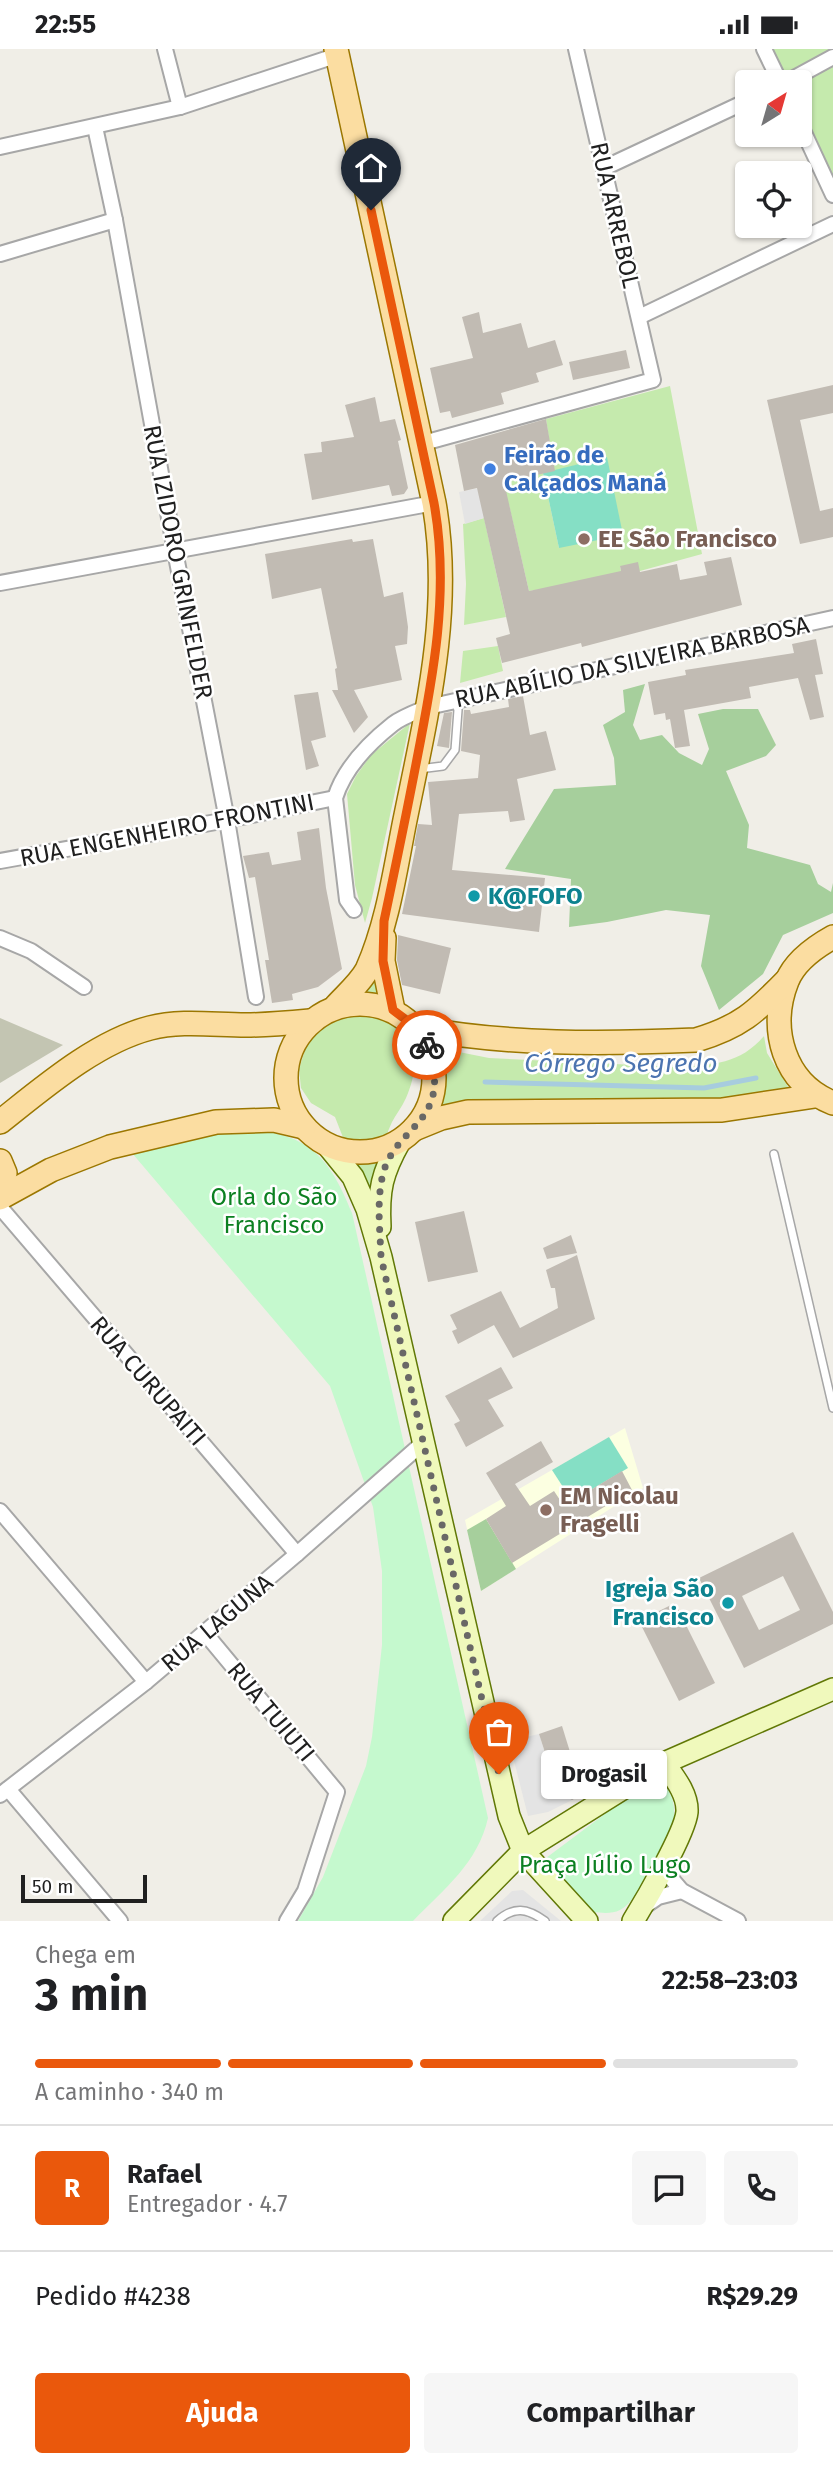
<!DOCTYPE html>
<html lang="pt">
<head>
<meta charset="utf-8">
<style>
  body { margin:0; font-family:"Fira Sans",sans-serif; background:#f6f6f6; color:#202124; height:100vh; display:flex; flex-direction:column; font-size:26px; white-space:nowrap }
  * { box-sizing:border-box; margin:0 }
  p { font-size:23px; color:#757577 }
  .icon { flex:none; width:38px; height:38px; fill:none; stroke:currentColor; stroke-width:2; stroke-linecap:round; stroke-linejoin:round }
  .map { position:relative; height:1872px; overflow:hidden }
  .sheet { display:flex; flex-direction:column; background:#fff; flex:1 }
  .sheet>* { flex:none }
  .needle { width:46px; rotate:37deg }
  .buttons { position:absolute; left:735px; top:21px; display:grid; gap:14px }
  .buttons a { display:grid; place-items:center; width:77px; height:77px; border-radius:7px; background:#fff; box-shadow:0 2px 5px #0004; font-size:35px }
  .scale { position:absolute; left:21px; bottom:18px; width:126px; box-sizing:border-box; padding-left:7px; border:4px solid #202020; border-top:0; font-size:19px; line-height:24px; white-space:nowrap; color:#202020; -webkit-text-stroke:5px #fff; paint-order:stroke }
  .pin { position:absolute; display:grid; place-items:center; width:60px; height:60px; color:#fff; margin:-72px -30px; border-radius:50% 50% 50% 0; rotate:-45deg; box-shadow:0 0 7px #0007 }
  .pin .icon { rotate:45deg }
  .courier { position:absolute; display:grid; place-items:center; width:70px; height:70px; margin:-35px; border:5px solid #ea580c; border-radius:50%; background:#fff; color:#222; box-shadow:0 2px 9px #0007 }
  .bubble { position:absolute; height:49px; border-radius:7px; background:#fff; box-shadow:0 2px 5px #0004; font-size:23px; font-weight:700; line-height:49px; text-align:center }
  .summary em { font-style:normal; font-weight:700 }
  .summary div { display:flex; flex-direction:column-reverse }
  .summary { display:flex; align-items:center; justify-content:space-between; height:119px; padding:0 35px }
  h1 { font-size:46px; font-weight:700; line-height:52px }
  .bar { display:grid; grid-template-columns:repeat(4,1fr); gap:10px 7px; align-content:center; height:84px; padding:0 35px }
  .bar i { height:9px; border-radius:5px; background:#e0e0e0 }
  .bar .current { background:#ea580c }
  .bar p { grid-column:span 4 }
  .line { display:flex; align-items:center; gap:18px; padding:0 35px; border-top:2px solid #e0e0e0 }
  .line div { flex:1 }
  .round { display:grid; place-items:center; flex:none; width:74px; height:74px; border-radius:7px; background:#f6f6f6 }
  .button { display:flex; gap:14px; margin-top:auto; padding:14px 35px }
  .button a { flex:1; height:80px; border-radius:7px; background:#ea580c; color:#fff; font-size:28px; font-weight:700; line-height:80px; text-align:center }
  .button a+a { background:#f6f6f6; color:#202124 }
  .status { display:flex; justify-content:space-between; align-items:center; height:49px; padding:0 35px; background:#fff; direction:ltr }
  .status svg { height:19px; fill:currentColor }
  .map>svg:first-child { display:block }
</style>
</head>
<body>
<div class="status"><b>22:55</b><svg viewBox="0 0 49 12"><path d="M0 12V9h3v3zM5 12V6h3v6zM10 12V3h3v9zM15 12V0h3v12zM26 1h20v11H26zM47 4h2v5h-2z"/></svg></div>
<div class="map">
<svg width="833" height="1872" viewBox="0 0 833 1872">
  <rect width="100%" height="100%" fill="#f0eee7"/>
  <!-- education -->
  <path fill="#fcffe1" d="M625 1379 643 1439 481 1542 465 1471Z"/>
  <!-- construction -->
  <path fill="#c3c5b2" d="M0 969 63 996 0 1034Z"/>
  <!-- grass -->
  <g fill="#c5eaad">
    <path d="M766 0H833V146L800 75V33H780Z"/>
    <path d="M670 337 702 505 640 522 620 517 622 528 529 542 509 456 484 438 543 424 559 499 607 408 554 422 546 370Z"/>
    <path d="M484 469 506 568 464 576 466 535 463 475Z"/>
    <path d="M498 597 503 622 460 634 463 602Z"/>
    <path d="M410 674 372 849 365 874 355 836 347 745 356 727 371 706Z"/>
    <path d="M380 911 384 968C411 994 423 1010 406 1049 402 1058 396 1065 392 1073 381 1096 378 1123 374 1148L364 1142 335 1068 311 1054 301 1039 299 1020 306 998 317 981 345 967Z"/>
    <path d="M764 987 767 1004 793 1046 722 1053 435 1059C443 1034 444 1018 431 994L449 1001 489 1009 678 1018C713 1016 740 1015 764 987Z"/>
  </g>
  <!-- forest -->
  <g fill="#a6cf9c">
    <path d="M645 635 633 676 640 691 662 686 679 704 702 716 709 700 698 665 723 660H758L776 696 766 707 726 722 749 776 747 799 810 816 818 835 831 843 833 834V864L783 886 763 925 719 961 701 917 710 866 666 861 607 873 569 878 571 830 505 820 554 740 616 736 614 709 603 676 625 663 623 641Z"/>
    <path d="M486 1470 516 1520 481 1542 467 1481Z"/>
  </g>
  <!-- park -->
  <g fill="#c5f9ce">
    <path d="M234 1079C303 1083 326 1099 352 1164L488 1769C478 1814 444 1840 413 1872H298L323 1828 366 1717 372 1688 382 1596V1522L373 1458 330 1337 132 1104Z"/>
    <path d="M657 1726C691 1762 668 1792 647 1827 640 1838 632 1855 620 1861 612 1865 602 1864 593 1863L546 1809Z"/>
  </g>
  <!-- pitch -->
  <g fill="#85dfc5">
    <path d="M607 408 623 486 559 499 543 424Z"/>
    <path d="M609 1388 628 1419 572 1452 552 1421Z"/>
  </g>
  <!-- parking -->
  <g fill="#e4e4e4">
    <path d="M484 438V469L465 475 459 443Z"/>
    <path d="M539 1685 558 1743 572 1751 548 1763 528 1767 509 1692Z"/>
    <path d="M523 1841 561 1872H480L512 1842Z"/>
  </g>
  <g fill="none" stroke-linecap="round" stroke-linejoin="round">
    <!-- stream -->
    <path stroke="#a7ccde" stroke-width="5" d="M485 1033 704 1039 756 1029"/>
  </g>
  <!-- building -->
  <g fill="#c1bbb3" fill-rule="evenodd">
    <path d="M479 263 483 284 521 274 528 299 555 291 563 316 536 324 539 333 501 344 504 355 452 369 450 362 440 364 430 319 473 309 462 268Z"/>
    <path d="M626 301 630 319 573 331 569 313Z"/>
    <path d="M833 336V364L800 371 820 462 833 459V488L800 495 767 351Z"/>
    <path d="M375 348 380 373 395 370 401 391 398 392 408 439 404 445 392 447 389 436 312 451 304 405 322 403 321 393 354 388 345 356Z"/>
    <path d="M546 370 555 422 504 433 529 542 621 522 620 517 638 513 640 523 677 515 680 531 707 526 704 513 731 508 742 556 582 598 581 594 502 614 496 589 510 585 477 439 464 442 455 396Z"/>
    <path d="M352 490 353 493 373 490 384 548 403 543 408 578 407 595 395 597 402 631 354 641 368 668 354 684 332 641H338L335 620 337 619 321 539 272 550 265 505Z"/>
    <path d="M816 590 823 625 815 626 824 668 810 671 798 629 749 638 751 649 684 661 690 697 675 699 670 670 666 671 665 664 654 666 648 633 686 626 685 621 794 604 792 595Z"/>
    <path d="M318 643 326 688 311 692 319 717 306 721 294 646Z"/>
    <path d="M523 647 530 686 546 682 556 721 517 730 525 771 510 773 508 762 459 765 452 821 545 829 539 883 402 865 416 797H414L418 775 432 776 428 733 478 729 480 706 461 702 464 661H470L471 665 509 658 508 650Z"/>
    <path d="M452 663 449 699 437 697 444 664Z"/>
    <path d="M319 779 326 839 342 920 318 938 292 945 293 951 272 954 265 911H269L255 828 249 829 243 807 269 803 272 816 301 811 297 783Z"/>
    <path d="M398 886 451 899 440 945 402 936 397 911Z"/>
    <path d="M464 1162 478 1223 428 1233 415 1173Z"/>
    <path d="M571 1186 577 1204 547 1210 543 1199Z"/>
    <path d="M577 1206 595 1270 513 1309 494 1276 458 1295 452 1282 457 1280 450 1266 501 1242 520 1279 558 1259 555 1239H551L546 1221Z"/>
    <path d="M501 1318 513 1339 488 1351 504 1377 466 1398 454 1375 460 1372 445 1347Z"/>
    <path d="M541 1392 553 1413 515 1435 530 1457 554 1442 564 1457 622 1422 632 1441 512 1514 486 1470 506 1457 486 1424Z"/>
    <path d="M793 1483 833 1563V1575L744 1619 699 1529ZM783 1527 800 1561 759 1581 742 1547Z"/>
    <path d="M675 1554 715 1634 679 1652 639 1572Z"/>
    <path d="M562 1677 583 1745 572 1751 558 1743 539 1685Z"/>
  </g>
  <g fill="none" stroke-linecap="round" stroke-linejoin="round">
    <!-- lane casing -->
    <g stroke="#a7a7a7" stroke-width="10">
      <g id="lane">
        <path d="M419 720 443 717 455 701 458 661 455 652"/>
        <path d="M774 1105 833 1359"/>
        <path d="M497 1872C514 1857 527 1859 545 1872"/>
      </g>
    </g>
    <!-- street casing -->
    <g stroke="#a7a7a7" stroke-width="18">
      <g id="street">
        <path d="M165 0 180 58"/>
        <path d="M764 0 780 33"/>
        <path d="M787 33 833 8"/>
        <path d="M800 75 833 146"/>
        <path d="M95 78 115 171 175 502 227 771 256 948"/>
        <path d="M0 98 180 58 338 6"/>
        <path d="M604 119 747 52"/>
        <path d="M0 205 115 171"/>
        <path d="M639 268 833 175"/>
        <path d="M420 395 653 331 576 0"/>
        <path d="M0 534 434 454"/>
        <path d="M0 812 227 771 335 749"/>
        <path d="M354 861 347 851 335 749C344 720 369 694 393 675 402 668 416 663 428 658L833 569"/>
        <path d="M0 889 31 902 84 938"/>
        <path d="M0 1158 297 1505"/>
        <path d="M0 1462 146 1633"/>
        <path d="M205 1584 337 1743 305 1842 287 1872"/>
        <path d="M8 1740 120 1872"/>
        <path d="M0 1746 146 1633 297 1505 425 1392"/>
        <path d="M667 1810 670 1828 682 1842 738 1872"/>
        <path d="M645 1857 658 1848 682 1842"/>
      </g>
    </g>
    <!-- secondary casing -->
    <g stroke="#617806" stroke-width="24">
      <g id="secondary">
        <path d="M327 1096 353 1128 367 1160 381 1208 509 1767 523 1802 587 1872"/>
        <path d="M380 1178C378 1141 382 1124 400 1092"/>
        <path d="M454 1872 523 1802 664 1714 833 1640"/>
        <path d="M633 1872C646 1851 685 1784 687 1763 688 1745 674 1728 664 1714"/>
      </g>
    </g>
    <!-- primary casing -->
    <g stroke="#9b7701" stroke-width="26">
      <g id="primary">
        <path d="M833 888C815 898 795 912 787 932 768 980 784 1035 833 1054"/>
        <path d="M384 889 383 912 393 961"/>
        <circle cx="360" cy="1029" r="74"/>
        <path d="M336 957C346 946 360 934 367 921 388 874 395 821 405 771 426 667 453 561 434 454L336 0"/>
        <path d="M417 979C507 996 605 995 696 991 740 978 756 963 787 931"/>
        <path d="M0 1073C43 1039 96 993 150 979 181 971 214 976 246 976 268 976 289 974 310 972"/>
        <path d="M414 1080 441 1069 468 1063 722 1061 815 1047"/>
        <path d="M0 1112 5 1124 0 1141"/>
        <path d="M0 1149 51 1121 110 1098 216 1073 274 1071 304 1078"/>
      </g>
    </g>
    <!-- lane -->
    <use href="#lane" stroke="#fff" stroke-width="7"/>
    <!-- street -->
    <use href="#street" stroke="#fff" stroke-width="14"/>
    <!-- secondary -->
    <use href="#secondary" stroke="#f0f9bc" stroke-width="21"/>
    <!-- primary -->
    <use href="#primary" stroke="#fbdda1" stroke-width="23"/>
  </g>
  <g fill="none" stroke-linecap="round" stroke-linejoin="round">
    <!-- done -->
    <path stroke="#696866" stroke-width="7" stroke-dasharray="0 12.6" d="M427 996C432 1005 433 1012 434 1022 440 1074 397 1081 384 1121 376 1149 380 1179 381 1208L499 1725"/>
    <!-- route -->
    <path stroke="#ea580c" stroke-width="9" d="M371 161 434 454C450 542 433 629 416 715 406 767 395 820 384 872L383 912 393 961 417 979 427 996"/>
  </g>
  <!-- markers -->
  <circle fill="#3f7fe0" stroke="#fff" stroke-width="2.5" cx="490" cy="420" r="7"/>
  <g fill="#8d6e63" stroke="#fff" stroke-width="2.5">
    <circle cx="584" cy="490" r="7"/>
    <circle cx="546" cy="1461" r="7"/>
  </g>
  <g fill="#0f9aa8" stroke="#fff" stroke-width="2.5">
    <circle cx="474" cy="847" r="7"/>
    <circle cx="728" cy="1554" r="7"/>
  </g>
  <g text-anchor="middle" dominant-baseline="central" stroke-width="5" stroke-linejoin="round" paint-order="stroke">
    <!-- street labels -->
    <g font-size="24" fill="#202020" stroke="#fff">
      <text transform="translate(615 166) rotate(77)">RUA ARREBOL</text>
      <text transform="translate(178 513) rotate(79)">RUA IZIDORO GRINFELDER</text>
      <text transform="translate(632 613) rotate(-12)">RUA ABÍLIO DA SILVEIRA BARBOSA</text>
      <text transform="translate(167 781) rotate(-11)">RUA ENGENHEIRO FRONTINI</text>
      <text transform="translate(148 1332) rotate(49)">RUA CURUPAITI</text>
      <text transform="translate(217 1574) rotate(-40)">RUA LAGUNA</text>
      <text transform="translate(271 1663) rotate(50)">RUA TUIUTI</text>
    </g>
    <!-- shop labels -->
    <g font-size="24" font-weight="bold" fill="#366cbe" stroke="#fff" text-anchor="start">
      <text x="504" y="406">Feirão de<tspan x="504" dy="28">Calçados Maná</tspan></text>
    </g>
    <!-- education labels -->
    <g font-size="24" font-weight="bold" fill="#785e54" stroke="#fff" text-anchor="start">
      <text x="598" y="490">EE São Francisco</text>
      <text x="560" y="1447">EM Nicolau<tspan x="560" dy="28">Fragelli</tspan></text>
    </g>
    <!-- culture labels -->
    <g font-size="24" font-weight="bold" fill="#0d838f" stroke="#fff" text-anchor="start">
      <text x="488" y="847">K@FOFO</text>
      <text x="714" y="1540" text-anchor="end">Igreja São<tspan x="714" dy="28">Francisco</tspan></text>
    </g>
    <!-- park labels -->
    <g font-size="24" fill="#0c8021" stroke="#fff">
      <text x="274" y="1148">Orla do São<tspan x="274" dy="28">Francisco</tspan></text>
      <text x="605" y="1816">Praça Júlio Lugo</text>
    </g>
    <!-- water labels -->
    <g font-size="26" font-style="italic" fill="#4c74b0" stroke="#fff">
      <text x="621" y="1014">Córrego Segredo</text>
    </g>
  </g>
</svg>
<div class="buttons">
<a><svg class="needle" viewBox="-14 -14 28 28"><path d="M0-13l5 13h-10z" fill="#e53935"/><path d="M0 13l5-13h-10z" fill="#757577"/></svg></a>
<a><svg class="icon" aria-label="locate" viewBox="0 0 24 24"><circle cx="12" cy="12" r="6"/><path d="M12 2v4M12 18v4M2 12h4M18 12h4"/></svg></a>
</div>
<div class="scale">50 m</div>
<div class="pin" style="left:499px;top:1725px;background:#ea580c"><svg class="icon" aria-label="bag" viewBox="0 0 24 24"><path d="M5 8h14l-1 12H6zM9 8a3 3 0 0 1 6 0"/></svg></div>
<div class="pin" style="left:371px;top:161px;background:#1f2937"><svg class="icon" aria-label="home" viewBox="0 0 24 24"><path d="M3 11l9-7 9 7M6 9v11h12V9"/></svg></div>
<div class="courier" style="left:427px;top:996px"><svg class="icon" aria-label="bike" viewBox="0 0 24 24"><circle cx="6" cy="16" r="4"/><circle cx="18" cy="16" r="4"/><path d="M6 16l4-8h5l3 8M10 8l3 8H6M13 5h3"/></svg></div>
<div class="bubble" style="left:541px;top:1701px;width:126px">Drogasil</div>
</div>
<section class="sheet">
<div class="summary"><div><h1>3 min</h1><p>Chega em</p></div><em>22:58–23:03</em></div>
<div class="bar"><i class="current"></i><i class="current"></i><i class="current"></i><i></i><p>A caminho · 340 m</p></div>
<div class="line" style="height:126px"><b class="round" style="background:#ea580c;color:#fff">R</b><div><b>Rafael</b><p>Entregador · 4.7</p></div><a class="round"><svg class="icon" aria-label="chat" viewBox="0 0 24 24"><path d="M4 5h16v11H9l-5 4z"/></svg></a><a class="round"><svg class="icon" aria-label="phone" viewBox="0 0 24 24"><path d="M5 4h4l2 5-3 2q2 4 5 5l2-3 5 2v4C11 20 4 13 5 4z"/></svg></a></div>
<div class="line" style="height:91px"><div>Pedido #4238</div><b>R$29.29</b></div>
<div class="button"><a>Ajuda</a><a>Compartilhar</a></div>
</section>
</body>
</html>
